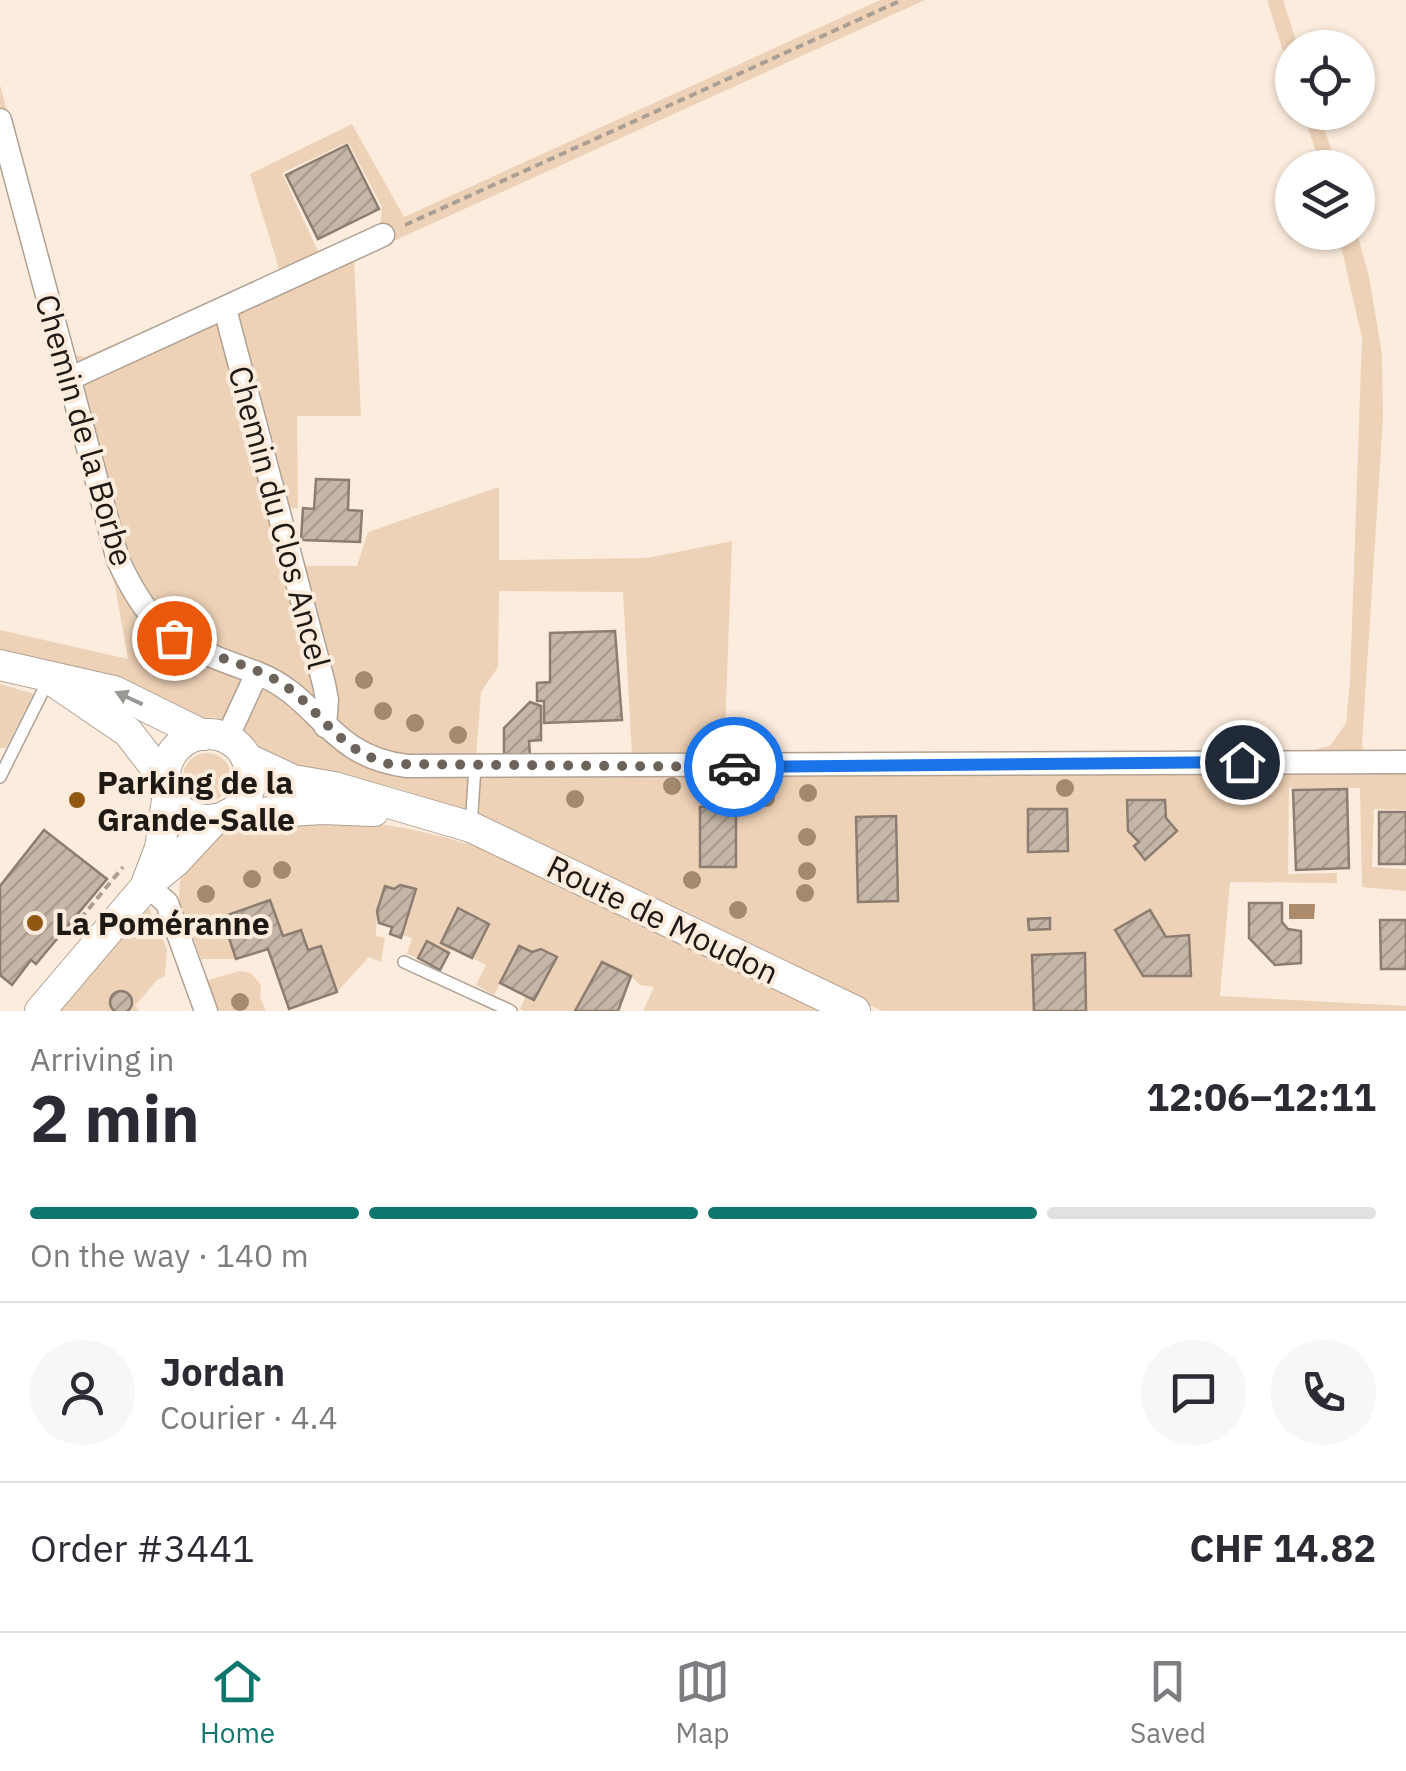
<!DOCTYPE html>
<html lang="en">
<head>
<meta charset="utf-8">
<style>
  body { margin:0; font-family:"IBM Plex Sans",sans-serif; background:#f7f7f7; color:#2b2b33; height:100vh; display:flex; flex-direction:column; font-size:38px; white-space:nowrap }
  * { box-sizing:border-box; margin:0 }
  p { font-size:32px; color:#7c7c81 }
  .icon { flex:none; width:55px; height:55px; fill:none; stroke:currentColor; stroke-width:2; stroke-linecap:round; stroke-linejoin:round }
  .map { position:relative; height:1011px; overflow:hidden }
  .details { display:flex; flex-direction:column; background:#fff; flex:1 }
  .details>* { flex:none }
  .tools { position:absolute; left:1275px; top:30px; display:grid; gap:20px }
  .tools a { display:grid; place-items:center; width:100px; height:100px; border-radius:50%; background:#fff; box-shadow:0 2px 8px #0004; font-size:50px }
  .pin { position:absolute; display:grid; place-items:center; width:85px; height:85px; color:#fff; margin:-42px; border:5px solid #fff; border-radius:50%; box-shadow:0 2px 10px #0007 }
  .courier { position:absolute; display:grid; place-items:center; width:100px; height:100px; margin:-50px; border:8px solid #1a73e8; border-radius:50%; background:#fff; color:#222; box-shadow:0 2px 12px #0007 }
  .head em { font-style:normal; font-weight:700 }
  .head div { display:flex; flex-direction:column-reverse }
  .head { display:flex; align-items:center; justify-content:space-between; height:170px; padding:0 30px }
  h1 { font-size:65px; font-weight:700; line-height:75px }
  .bar { display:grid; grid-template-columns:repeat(4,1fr); gap:15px 10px; align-content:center; height:120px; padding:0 30px }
  .bar i { height:12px; border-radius:8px; background:#e1e1e2 }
  .bar .on { background:#0f766e }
  .bar p { grid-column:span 4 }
  .line { display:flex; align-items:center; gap:25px; padding:0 30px; border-top:2px solid #e1e1e2 }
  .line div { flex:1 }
  .round { display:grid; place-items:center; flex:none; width:105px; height:105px; border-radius:52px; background:#f7f7f7 }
  .tab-bar { display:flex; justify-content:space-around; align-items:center; height:140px; border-top:2px solid #e1e1e2; background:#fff; font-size:28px; color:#7c7c81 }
  .tab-bar a { display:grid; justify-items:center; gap:5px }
  .tab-bar .on { color:#0f766e }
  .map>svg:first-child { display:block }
</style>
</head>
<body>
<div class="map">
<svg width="1406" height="1011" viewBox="0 0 1406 1011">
  <defs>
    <pattern id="building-hatch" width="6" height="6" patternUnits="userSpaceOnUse" patternTransform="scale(2.5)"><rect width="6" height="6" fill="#c5b6a7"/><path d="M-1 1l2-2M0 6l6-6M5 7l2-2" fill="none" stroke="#a99c8f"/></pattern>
  </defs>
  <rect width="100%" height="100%" fill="#fcecdd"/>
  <!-- green -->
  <g fill="#eed2b7" fill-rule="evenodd">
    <path d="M880 0H925L354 259 361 416H297L298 508 274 510 288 566H357L368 532 499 487V560L647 558 732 541 724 759 1298 755 1331 745 1346 723 1350 681 1362 338 1338 233H1357L1369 276 1382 354 1383 418 1362 744 1365 754 1406 753V810L1374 809 1372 867 1406 869V891L1362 887 1360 788H1289L1288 874 1337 873V883L1230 882 1220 996 1406 1006V1011H1086L1084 953 1032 955 1034 1011H882L519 836 436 801 393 787 293 774 261 756 250 742 214 717 200 721 0 652V630L128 659 115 586 0 162V85L74 355 85 357 280 272 250 174 352 124 404 217ZM348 142 382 207 380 226 323 262 282 173ZM499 591 623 592 632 756 476 758 481 692 498 667ZM1165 800 1166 818 1177 832 1145 859 1134 846ZM1067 809 1068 851 1029 852 1028 810ZM896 816 898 900 859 902 856 817ZM1149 910 1166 937 1189 936 1143 976 1116 930Z"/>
    <path d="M1267 0H1283L1298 47 1292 48V80Z"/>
    <path d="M1303 113H1319L1337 167H1321Z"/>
    <path d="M0 684 34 694 6 748H0Z"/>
    <circle cx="207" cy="777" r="24"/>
    <path d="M325 818C392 823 445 834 508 858L839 1011H643L654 987 640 985 631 976 603 962 575 1011H524L520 1009 526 996 534 1000 556 956 541 949 530 951 519 946 494 995 476 985 486 965 472 958 489 923 458 908 441 943 451 948 449 953 418 958 407 954 412 938 402 935 416 890 401 885 394 889 385 887 377 911 376 936 385 938 381 962 369 957 337 992 322 946 308 950 301 930 283 936 270 900 222 917 236 959H201L179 900 180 881 185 866 213 837 225 831 281 821Z"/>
    <path d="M149 908 167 949 165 976 157 980 135 1006 139 1011H57Z"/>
    <path d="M240 971 251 973 261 985 260 997 266 1011H218L205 981Z"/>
  </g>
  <!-- water -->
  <path fill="#ab8b6c" d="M1289 904H1315L1314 919H1289Z"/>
  <!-- building -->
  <g fill="url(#building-hatch)" stroke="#8c7d70" stroke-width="2.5">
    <path d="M347 145 379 209 318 239 286 175Z"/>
    <path d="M316 479 349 480 348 510 362 511 360 542 301 540 303 508 314 509Z"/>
    <path d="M615 631 622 720 544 723V701H537V683L550 682V633Z"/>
    <path d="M530 702 541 706V740L529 741 530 756 504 757V728Z"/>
    <path d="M1347 789 1349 868 1296 870 1293 790Z"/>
    <path d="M1127 800H1165L1166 818 1177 831 1145 860 1134 846 1139 842 1128 831Z"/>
    <path d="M736 806V867H700V807Z"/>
    <path d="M1028 809H1067L1068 851 1028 852Z"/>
    <rect x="1379" y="812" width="27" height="52"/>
    <path d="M896 816 898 901 858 902 856 817Z"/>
    <path d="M44 830 107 879 36 964 31 960 12 985 0 975V886Z"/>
    <path d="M400 885 416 889 401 938 390 934 392 927 379 923 377 911 385 886 394 889Z"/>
    <path d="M270 900 283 936 301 930 308 950 321 946 337 992 289 1009 268 949 236 959 222 917Z"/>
    <path d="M1249 903H1282V922L1288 929 1301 931V963L1275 965 1249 938Z"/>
    <path d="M458 908 489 924 472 958 441 943Z"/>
    <path d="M1150 910 1166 937 1189 935 1191 976H1143L1115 930Z"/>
    <path d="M1050 918V929L1029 930 1028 919Z"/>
    <path d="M1380 920H1406V969H1381Z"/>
    <path d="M427 941 449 953 440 970 418 958Z"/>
    <path d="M519 946 532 952 541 949 557 957 534 1000 500 983Z"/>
    <path d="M1085 953 1086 1011H1034L1032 955Z"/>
    <path d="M602 962 631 976 618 1011H575Z"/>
    <circle cx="121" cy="1002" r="11"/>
  </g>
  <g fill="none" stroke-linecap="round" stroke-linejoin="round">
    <!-- lane casing -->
    <g stroke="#b1a193" stroke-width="14">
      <g id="lane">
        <path d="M0 777 49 679"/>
        <path d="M471 827 475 767"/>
        <path d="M404 962 511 1011"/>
      </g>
    </g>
    <!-- street casing -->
    <g stroke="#b1a193" stroke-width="25">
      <g id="street">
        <path d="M0 120 118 560C154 637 180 645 257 673"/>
        <path d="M225 309 324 684 327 700 325 726"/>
        <path d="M69 379 383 235"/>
        <path d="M227 738 257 673C321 698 327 756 407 766L1406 762"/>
        <path d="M147 885 167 903 206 1011"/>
      </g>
    </g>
    <!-- secondary casing -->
    <g stroke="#b1a193" stroke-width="32">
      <g id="secondary">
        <path d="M0 665 114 691 203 735"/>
        <path d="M56 683 128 732 165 780"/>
        <circle cx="208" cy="777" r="43"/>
        <path d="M246 758 293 780 334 787 471 827 855 1011"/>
        <path d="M227 815 322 809 374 811"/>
        <path d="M147 882 160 848 168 793"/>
        <path d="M40 1011 147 885 175 862 215 819"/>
      </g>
    </g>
    <!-- path -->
    <g stroke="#ab9f94" stroke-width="4" stroke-dasharray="8 5" stroke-linecap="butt">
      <path d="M405 225 902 0"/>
      <path d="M72 929 123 867"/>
    </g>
    <!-- lane -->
    <use href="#lane" stroke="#fff" stroke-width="11"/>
    <!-- street -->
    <use href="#street" stroke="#fff" stroke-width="22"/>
    <!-- secondary -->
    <use href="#secondary" stroke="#fff" stroke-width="30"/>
  </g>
  <!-- trees -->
  <g fill="#a3896d">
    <circle cx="364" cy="680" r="9"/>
    <circle cx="383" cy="711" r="9"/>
    <circle cx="415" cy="723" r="9"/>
    <circle cx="458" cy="735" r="9"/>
    <circle cx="672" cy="786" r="9"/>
    <circle cx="733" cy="788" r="9"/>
    <circle cx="1065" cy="788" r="9"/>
    <circle cx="808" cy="793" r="9"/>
    <circle cx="766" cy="798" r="9"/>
    <circle cx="575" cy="799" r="9"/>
    <circle cx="807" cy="837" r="9"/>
    <circle cx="282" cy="870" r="9"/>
    <circle cx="807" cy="871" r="9"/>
    <circle cx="252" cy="879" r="9"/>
    <circle cx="692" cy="880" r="9"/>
    <circle cx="805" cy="893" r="9"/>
    <circle cx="206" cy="894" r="9"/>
    <circle cx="738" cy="910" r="9"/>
    <circle cx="240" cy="1002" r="9"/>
  </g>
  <!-- one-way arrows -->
  <defs><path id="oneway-solid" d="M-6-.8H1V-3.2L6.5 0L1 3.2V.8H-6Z" transform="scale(2.5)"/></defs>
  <use fill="#9a9895" href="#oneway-solid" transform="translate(129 698) rotate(-155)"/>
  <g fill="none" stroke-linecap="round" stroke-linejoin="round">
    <!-- done -->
    <path stroke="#6c635a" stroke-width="10" stroke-dasharray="0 18" d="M174 638C206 656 244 662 276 680 321 706 331 747 389 764L734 767"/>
    <!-- route -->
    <path stroke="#1a73e8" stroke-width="12" d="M734 767 1242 762"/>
  </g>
  <!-- markers -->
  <g fill="#905811" stroke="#fcecdd" stroke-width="4">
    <circle cx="77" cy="800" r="10"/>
    <circle cx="35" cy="923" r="10"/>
  </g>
  <g text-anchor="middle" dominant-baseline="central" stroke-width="8" stroke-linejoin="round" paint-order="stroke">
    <!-- street labels -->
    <g font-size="32" fill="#1f1914" stroke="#fcecdd">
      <text transform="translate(85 430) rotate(74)">Chemin de la Borbe</text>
      <text transform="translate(280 517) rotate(75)">Chemin du Clos Ancel</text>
      <text transform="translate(663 919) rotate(26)">Route de Moudon</text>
    </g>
    <!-- poi labels -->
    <g font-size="32" font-weight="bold" fill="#1f1914" stroke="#fcecdd" text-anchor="start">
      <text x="97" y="782">Parking de la<tspan x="97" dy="37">Grande-Salle</tspan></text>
      <text x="55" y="923">La Poméranne</text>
    </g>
  </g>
</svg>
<div class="tools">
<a><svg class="icon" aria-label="locate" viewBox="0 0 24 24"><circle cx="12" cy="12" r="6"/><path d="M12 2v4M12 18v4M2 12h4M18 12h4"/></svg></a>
<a><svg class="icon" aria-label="layers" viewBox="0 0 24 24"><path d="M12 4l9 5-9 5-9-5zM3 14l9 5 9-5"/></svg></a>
</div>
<div class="pin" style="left:174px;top:638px;background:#ea580c"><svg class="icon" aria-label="bag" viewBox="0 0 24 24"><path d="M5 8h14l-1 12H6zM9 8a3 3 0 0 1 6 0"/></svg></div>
<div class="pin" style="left:1242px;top:762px;background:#1f2937"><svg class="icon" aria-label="home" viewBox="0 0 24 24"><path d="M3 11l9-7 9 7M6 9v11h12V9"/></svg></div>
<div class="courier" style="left:734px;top:767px"><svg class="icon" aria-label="car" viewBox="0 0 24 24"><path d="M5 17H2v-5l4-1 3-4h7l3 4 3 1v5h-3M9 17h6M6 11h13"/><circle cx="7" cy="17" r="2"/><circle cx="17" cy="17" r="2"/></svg></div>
</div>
<section class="details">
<div class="head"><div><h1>2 min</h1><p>Arriving in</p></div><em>12:06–12:11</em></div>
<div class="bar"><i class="on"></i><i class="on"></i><i class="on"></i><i></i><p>On the way · 140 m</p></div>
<div class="line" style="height:180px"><a class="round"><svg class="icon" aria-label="person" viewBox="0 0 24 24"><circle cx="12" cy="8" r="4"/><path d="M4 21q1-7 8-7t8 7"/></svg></a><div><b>Jordan</b><p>Courier · 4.4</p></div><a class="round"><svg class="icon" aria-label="chat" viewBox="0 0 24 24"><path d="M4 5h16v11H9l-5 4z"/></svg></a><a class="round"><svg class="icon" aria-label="phone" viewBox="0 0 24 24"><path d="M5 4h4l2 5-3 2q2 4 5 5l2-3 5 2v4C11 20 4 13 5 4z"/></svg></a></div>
<div class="line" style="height:130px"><div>Order #3441</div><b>CHF 14.82</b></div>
</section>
<nav class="tab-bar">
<a class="on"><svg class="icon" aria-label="home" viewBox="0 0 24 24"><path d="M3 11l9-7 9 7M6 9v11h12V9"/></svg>Home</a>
<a><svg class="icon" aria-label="map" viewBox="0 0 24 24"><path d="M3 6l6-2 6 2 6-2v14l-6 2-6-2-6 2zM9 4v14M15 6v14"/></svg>Map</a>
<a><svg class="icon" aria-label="saved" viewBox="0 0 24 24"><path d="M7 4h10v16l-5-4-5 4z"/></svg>Saved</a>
</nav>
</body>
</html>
